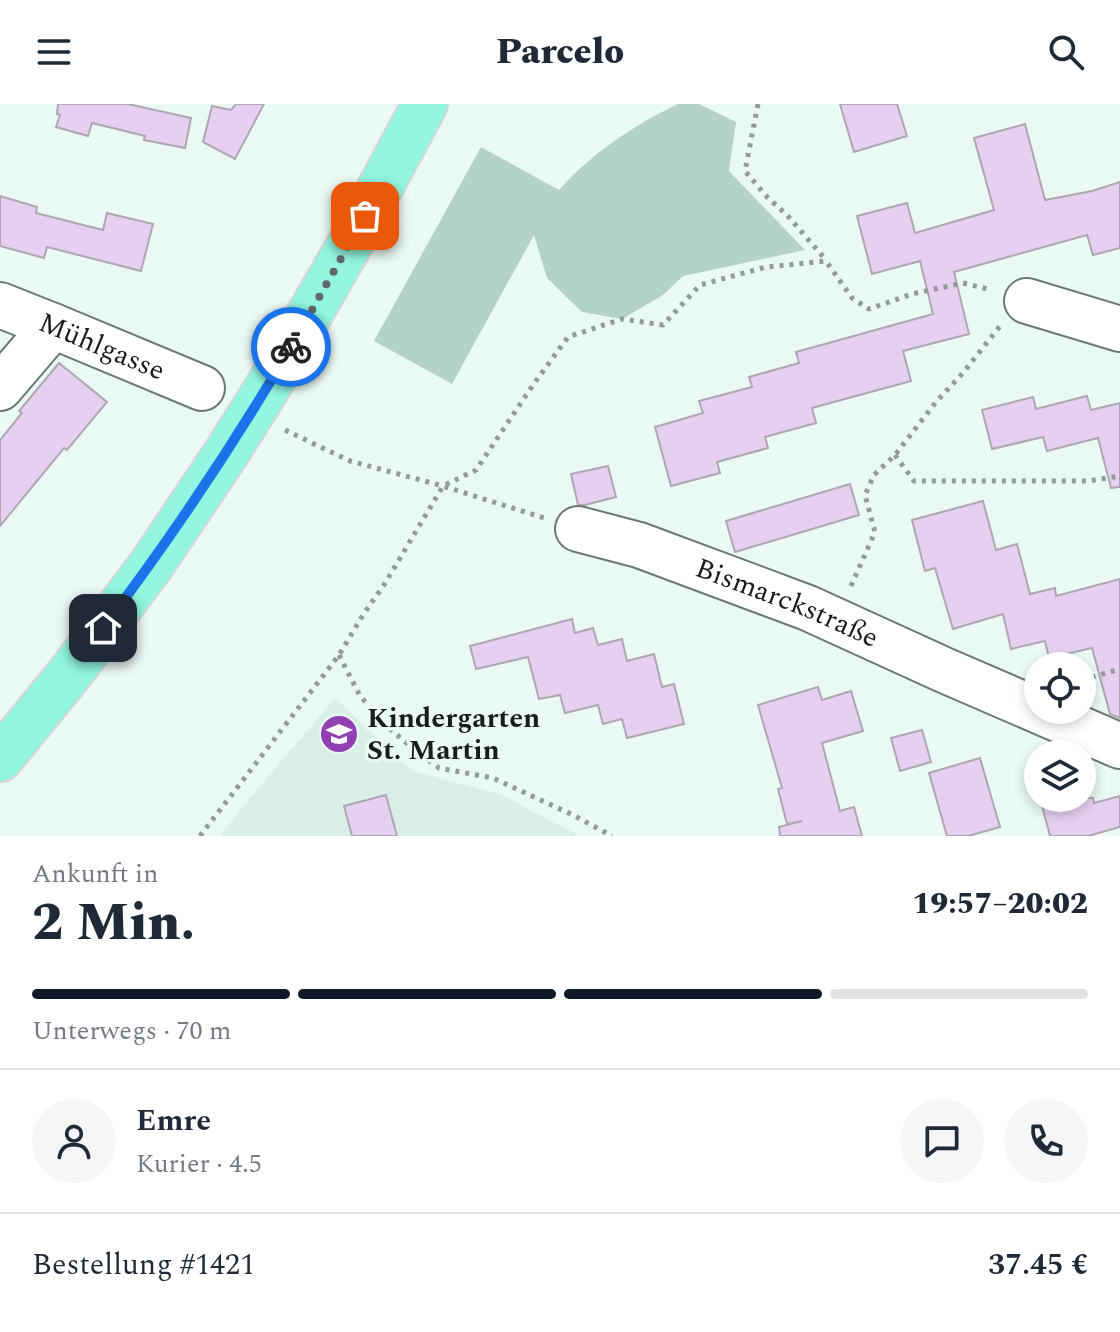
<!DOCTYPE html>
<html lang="de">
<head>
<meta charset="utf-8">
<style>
  body { margin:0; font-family:Spectral,serif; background:#f6f6f7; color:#1f2937; height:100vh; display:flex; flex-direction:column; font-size:30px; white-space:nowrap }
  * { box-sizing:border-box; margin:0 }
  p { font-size:26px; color:#747a83 }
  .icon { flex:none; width:44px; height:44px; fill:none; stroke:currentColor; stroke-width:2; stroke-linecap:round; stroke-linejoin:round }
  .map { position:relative; height:732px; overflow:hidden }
  .panel { display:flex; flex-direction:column; background:#fff; flex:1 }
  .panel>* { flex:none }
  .controls { position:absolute; left:1024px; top:548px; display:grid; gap:16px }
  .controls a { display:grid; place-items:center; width:72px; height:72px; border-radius:50%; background:#fff; box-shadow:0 4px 12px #0003; font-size:40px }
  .pin { position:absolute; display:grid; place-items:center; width:68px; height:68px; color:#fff; margin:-34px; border-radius:16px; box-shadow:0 4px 12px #0006 }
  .courier { position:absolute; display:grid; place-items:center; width:80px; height:80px; margin:-40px; border:6px solid #1a73e8; border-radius:50%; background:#fff; color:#222; box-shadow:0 2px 10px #0007 }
  .overview em { font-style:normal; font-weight:800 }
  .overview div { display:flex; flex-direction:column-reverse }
  .overview { display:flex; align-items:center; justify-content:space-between; height:136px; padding:0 32px }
  h1 { font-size:52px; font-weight:800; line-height:60px }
  .bar { display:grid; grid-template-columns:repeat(4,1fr); gap:12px 8px; align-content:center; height:96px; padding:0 32px }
  .bar i { height:10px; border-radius:6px; background:#e0e1e3 }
  .bar .selected { background:#111827 }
  .bar p { grid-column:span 4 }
  .line { display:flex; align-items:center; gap:20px; padding:0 32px; border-top:2px solid #e0e1e3 }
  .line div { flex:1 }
  .round { display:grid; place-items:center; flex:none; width:84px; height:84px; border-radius:42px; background:#f6f6f7 }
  header { display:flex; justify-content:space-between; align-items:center; height:104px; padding:0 32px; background:#fff; font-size:36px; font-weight:800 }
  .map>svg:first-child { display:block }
</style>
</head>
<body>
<header><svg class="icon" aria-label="menu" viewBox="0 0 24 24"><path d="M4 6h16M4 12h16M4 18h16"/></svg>Parcelo<svg class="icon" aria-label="search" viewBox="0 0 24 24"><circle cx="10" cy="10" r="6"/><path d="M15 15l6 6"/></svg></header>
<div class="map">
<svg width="1120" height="732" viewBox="0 0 1120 732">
  <rect width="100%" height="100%" fill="#ebf9f4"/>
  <!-- built -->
  <path fill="#d9efe8" d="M335 594 413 667 502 691 580 732H220L250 694Z"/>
  <!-- green -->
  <path fill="#b3d3c9" d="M678 0H699L736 18 729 67 805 146 683 172 663 191 622 215 582 208 547 174 534 131 452 280 374 237 481 43 559 86C592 49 634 21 678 0Z"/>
  <!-- building -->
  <g fill="#e7cff2" stroke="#ada7b0" stroke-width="2">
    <path d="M58 0H128L191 14 185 44 144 36 145 32 92 19 88 32 56 23 60 11 57 10Z"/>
    <path d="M236 0H264L235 55 203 38 212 2 231 6Z"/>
    <path d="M840 0H897L907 32 854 48Z"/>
    <path d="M1025 20 1045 96 1092 87 1120 78V144L1093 151 1087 131 954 168 969 230 903 247 911 277 812 304 816 319 765 333 768 344 717 358 720 369 671 382 655 323 703 309 699 297 752 283 749 273 799 259 796 248 933 210 920 157 872 170 857 112 907 99 915 129 994 106 974 34Z"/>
    <path d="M0 92 37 103 36 109 103 126 107 109 153 120 141 167 47 143 44 154 0 142Z"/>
    <path d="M59 259 107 298 67 346 64 344 0 422V336L22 309 19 307Z"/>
    <path d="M1087 292 1091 306 1120 299V383L1111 384 1098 334 1047 347 1043 333 992 345 982 306 1033 293 1036 305Z"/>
    <path d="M608 362 616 393 585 401H578L571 370Z"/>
    <path d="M850 380 859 411 735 448 726 417Z"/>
    <path d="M983 397 996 446 1017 440 1030 490 1055 484 1056 492 1120 475V614L1110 610 1092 544 1049 554 1045 537 1011 545 1003 510 953 525 935 464 925 467 912 416Z"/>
    <path d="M572 515 575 529 593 524 598 541 622 535 627 557 654 550 662 583 674 580 684 620 627 634 622 615 603 620 598 601 565 609 560 591 539 595 528 553 476 565 470 542Z"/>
    <path d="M818 583 822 596 851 587 863 627 822 639 840 707 854 703 862 732H780L779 723 802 717 787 720 778 685 782 684 758 601Z"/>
    <path d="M922 626 931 658 900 667 891 634Z"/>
    <path d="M980 654 1000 723 968 732H947L929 669Z"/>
    <path d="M386 691 397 732H352L344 702Z"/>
    <path d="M1120 692V723L1088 732H1050L1040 694H1093L1094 699Z"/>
  </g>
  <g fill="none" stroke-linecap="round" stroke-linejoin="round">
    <!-- minor casing -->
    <g stroke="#6c7875" stroke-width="48">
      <g id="minor">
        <path d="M1027 197 1120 225"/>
        <path id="s1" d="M0 201 53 222 202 284"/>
        <path d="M0 284 53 222"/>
        <path id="s2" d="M578 425 639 441 808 504 944 566 1120 642"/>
      </g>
    </g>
    <!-- major casing -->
    <g stroke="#d5d6d6" stroke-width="48">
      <g id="major">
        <path d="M266 286 350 140 425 0"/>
        <path d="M0 655 71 568 152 460 227 348"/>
      </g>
    </g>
    <!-- path -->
    <g stroke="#919b98" stroke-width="5" stroke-dasharray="4 6" stroke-linecap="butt">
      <path d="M758 0 745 67 768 94 787 111 826 156"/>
      <path d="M285 326 350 357 443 382 544 414"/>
      <path d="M895 351 914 377H1088L1120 372"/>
      <path d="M851 482 875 428 865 391 874 371 895 351 936 298 963 269 1000 222"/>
      <path d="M339 551 360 592 390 625 422 652 439 664 493 674 573 711 612 732"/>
      <path d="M1082 576 1120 565"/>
      <path d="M200 732 339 551 363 511 384 481 443 382 476 366 533 281 568 233 622 215 663 221 700 181 766 163 826 157 852 194 869 205 912 190 963 179 992 186"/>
    </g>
    <!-- minor -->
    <use href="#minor" stroke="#fff" stroke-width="44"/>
    <!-- major -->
    <use href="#major" stroke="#92f6e0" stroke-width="44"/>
    <!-- major-bridge casing -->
    <g stroke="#d5d6d6" stroke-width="48" stroke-linecap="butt">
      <path id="major-bridge" d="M227 348 266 286"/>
    </g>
    <!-- major-bridge -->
    <use href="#major-bridge" stroke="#92f6e0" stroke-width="44"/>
  </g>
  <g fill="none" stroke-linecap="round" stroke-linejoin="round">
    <!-- done -->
    <path stroke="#626a67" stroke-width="8" stroke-dasharray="0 14.4" d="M291 243 365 112"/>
    <!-- route -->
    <path stroke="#1a73e8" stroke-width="10" d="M103 524C171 434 234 340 291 243"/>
  </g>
  <!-- icons -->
  <defs>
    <g id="school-disc" transform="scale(2)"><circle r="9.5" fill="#9040b0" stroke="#ebf9f4"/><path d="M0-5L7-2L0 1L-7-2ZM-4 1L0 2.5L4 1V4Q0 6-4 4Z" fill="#fff"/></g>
  </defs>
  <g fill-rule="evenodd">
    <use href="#school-disc" x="339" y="630"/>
  </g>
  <g text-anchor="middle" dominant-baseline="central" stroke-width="7" stroke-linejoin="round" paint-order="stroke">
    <!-- street labels -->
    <g font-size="28" fill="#181d1b" stroke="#ebf9f4">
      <text stroke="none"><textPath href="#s1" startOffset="110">Mühlgasse</textPath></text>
      <text stroke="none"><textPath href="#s2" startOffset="222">Bismarckstraße</textPath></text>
    </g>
    <!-- poi labels -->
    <g font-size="28" font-weight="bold" fill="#181d1b" stroke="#ebf9f4" text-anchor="start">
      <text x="367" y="614">Kindergarten<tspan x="367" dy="32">St. Martin</tspan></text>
    </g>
  </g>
</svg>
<div class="controls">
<a><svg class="icon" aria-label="locate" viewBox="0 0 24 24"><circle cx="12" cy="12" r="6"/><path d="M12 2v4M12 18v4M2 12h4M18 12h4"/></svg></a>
<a><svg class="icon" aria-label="layers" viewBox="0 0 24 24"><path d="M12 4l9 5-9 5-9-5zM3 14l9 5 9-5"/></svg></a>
</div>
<div class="pin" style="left:365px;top:112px;background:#ea580c"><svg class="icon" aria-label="bag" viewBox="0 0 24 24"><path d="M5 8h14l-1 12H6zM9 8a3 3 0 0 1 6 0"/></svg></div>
<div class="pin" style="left:103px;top:524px;background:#1f2937"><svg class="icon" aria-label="home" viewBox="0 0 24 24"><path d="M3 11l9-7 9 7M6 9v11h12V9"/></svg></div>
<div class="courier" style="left:291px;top:243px"><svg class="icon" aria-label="bike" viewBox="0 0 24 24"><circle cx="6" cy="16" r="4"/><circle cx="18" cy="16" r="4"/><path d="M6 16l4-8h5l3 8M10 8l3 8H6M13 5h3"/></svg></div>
</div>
<section class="panel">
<div class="overview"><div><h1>2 Min.</h1><p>Ankunft in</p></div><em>19:57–20:02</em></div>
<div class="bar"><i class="selected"></i><i class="selected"></i><i class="selected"></i><i></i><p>Unterwegs · 70 m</p></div>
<div class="line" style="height:144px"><a class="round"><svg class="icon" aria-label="person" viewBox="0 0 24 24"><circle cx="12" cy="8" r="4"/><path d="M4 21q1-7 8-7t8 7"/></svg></a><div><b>Emre</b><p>Kurier · 4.5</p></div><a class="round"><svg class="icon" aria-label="chat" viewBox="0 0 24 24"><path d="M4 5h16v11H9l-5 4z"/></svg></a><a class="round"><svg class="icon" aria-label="phone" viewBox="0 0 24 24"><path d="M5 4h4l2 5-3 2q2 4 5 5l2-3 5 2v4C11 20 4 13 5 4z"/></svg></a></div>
<div class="line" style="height:104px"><div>Bestellung #1421</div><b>37.45 €</b></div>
</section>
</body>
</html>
